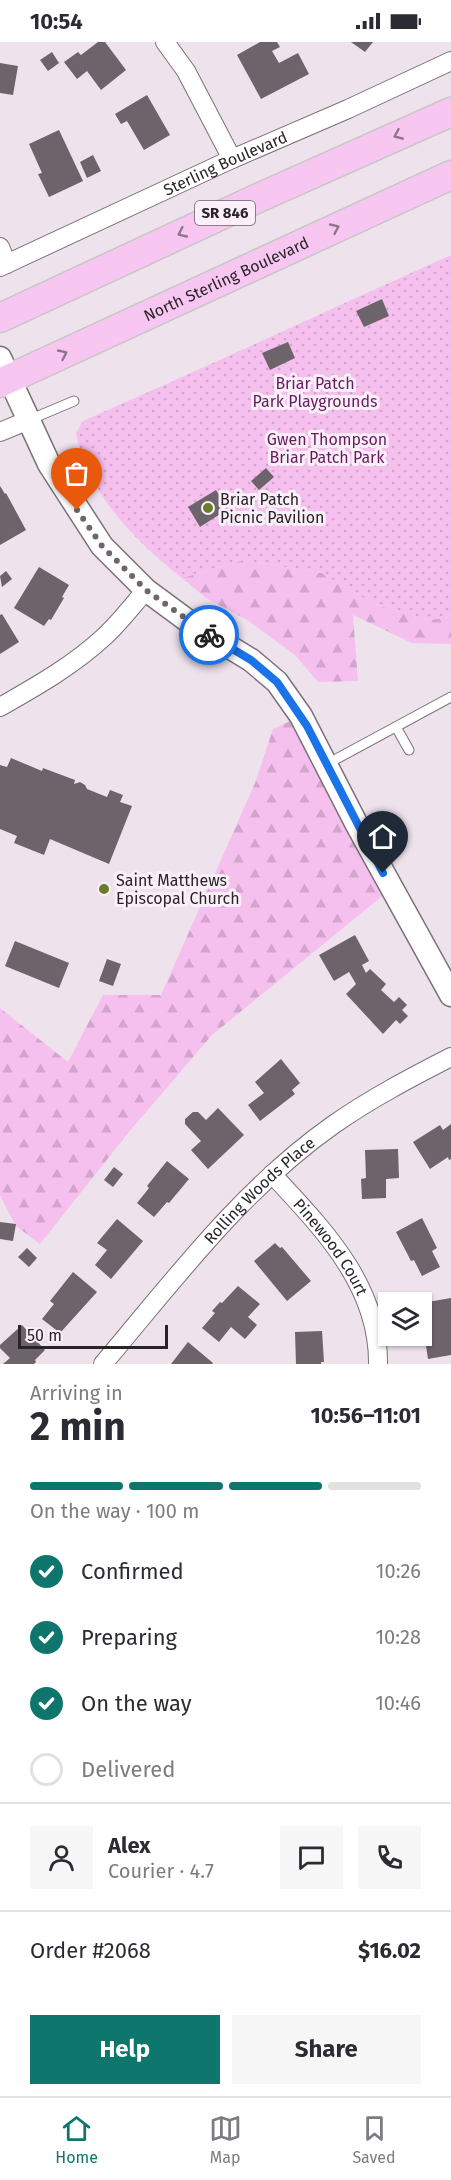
<!DOCTYPE html>
<html lang="en">
<head>
<meta charset="utf-8">
<style>
  body { margin:0; font-family:"Fira Sans",sans-serif; background:#f7f7f7; color:#2b2b33; height:100vh; display:flex; flex-direction:column; font-size:22px; white-space:nowrap }
  * { box-sizing:border-box; margin:0 }
  p { font-size:20px; color:#7c7c81 }
  .icon { flex:none; width:33px; height:33px; fill:none; stroke:currentColor; stroke-width:2; stroke-linecap:round; stroke-linejoin:round }
  .map { position:relative; height:1322px; overflow:hidden }
  .sheet { display:flex; flex-direction:column; background:#fff; flex:1 }
  .sheet>* { flex:none }
  .tools { position:absolute; left:378px; top:1250px; display:grid; gap:12px }
  .tools a { display:grid; place-items:center; width:54px; height:54px; border-radius:0px; background:#fff; box-shadow:0 2px 4px #0004; font-size:30px }
  .scale { position:absolute; left:18px; bottom:15px; width:150px; box-sizing:border-box; padding-left:6px; border:3px solid #282428; border-top:0; font-size:16px; line-height:21px; white-space:nowrap; color:#282428; -webkit-text-stroke:4px #fbf0f9; paint-order:stroke }
  .pin { position:absolute; display:grid; place-items:center; width:51px; height:51px; color:#fff; margin:-62px -26px; border-radius:50% 50% 50% 0; rotate:-45deg; box-shadow:0 0 6px #0007 }
  .pin .icon { rotate:45deg }
  .courier { position:absolute; display:grid; place-items:center; width:60px; height:60px; margin:-30px; border:4px solid #1a73e8; border-radius:50%; background:#fff; color:#222; box-shadow:0 2px 8px #0007 }
  .overview em { font-style:normal; font-weight:700 }
  .overview div { display:flex; flex-direction:column-reverse }
  .overview { display:flex; align-items:center; justify-content:space-between; height:102px; padding:0 30px }
  h1 { font-size:39px; font-weight:700; line-height:45px }
  .bar { display:grid; grid-template-columns:repeat(4,1fr); gap:9px 6px; align-content:center; height:72px; padding:0 30px }
  .bar i { height:8px; border-radius:4px; background:#e1e1e2 }
  .bar .selected { background:#0f766e }
  .bar p { grid-column:span 4 }
  .line { display:flex; align-items:center; gap:15px; padding:0 30px; border-top:2px solid #e1e1e2 }
  .line div { flex:1 }
  .round { display:grid; place-items:center; flex:none; width:63px; height:63px; border-radius:0px; background:#f7f7f7 }
  ol { padding:0 30px; list-style:none }
  li { display:flex; align-items:center; gap:18px; height:66px }
  li p { margin-inline-start:auto }
  li .icon { padding:6px; border-radius:50%; background:#0f766e; color:#fff; stroke-width:4 }
  li:last-child { color:#7c7c81 }
  li i { width:33px; height:33px; border:3px solid #e1e1e2; border-radius:50% }
  .action { display:flex; gap:12px; margin-top:auto; padding:12px 30px }
  .action a { flex:1; height:69px; border-radius:0px; background:#0f766e; color:#fff; font-size:24px; font-weight:700; line-height:69px; text-align:center }
  .action a+a { background:#f7f7f7; color:#2b2b33 }
  .status { display:flex; justify-content:space-between; align-items:center; height:42px; padding:0 30px; background:#fff; direction:ltr }
  .status svg { height:16px; fill:currentColor }
  .menu { display:flex; justify-content:space-around; align-items:center; height:84px; border-top:2px solid #e1e1e2; background:#fff; font-size:16px; color:#7c7c81 }
  .menu a { display:grid; justify-items:center; gap:3px }
  .menu .selected { color:#0f766e }
  .map>svg:first-child { display:block }
</style>
</head>
<body>
<div class="status"><b>10:54</b><svg viewBox="0 0 49 12"><path d="M0 12V9h3v3zM5 12V6h3v6zM10 12V3h3v9zM15 12V0h3v12zM26 1h20v11H26zM47 4h2v5h-2z"/></svg></div>
<div class="map">
<svg width="451" height="1322" viewBox="0 0 451 1322">
  <defs>
    <pattern id="forest-firs" width="22" height="20" patternUnits="userSpaceOnUse" patternTransform="scale(1.5)"><rect width="22" height="20" fill="#f6c0ee"/><path d="M5 1l3.5 6h-7zM16 11l3.5 6h-7z" fill="#d3a5cc"/></pattern>
    <pattern id="park-dots" width="8" height="8" patternUnits="userSpaceOnUse" patternTransform="scale(1.5)"><rect width="8" height="8" fill="#f6c0ee"/><path d="M2 2h.1M6 6h.1" fill="none" stroke="#d3a5cc" stroke-width="1.8" stroke-linecap="round"/></pattern>
  </defs>
  <rect width="100%" height="100%" fill="#eee2ec"/>
  <!-- forest -->
  <g fill="url(#forest-firs)">
    <path d="M244 518 322 531 374 562 428 578 451 575V602L412 601 353 573 358 639 318 640 295 613 247 578 206 556 182 536Z"/>
    <path d="M301 674 392 846 212 993 128 1091 40 1202 16 1184 0 1154V966L68 1020 103 953H161L255 741 273 687Z"/>
  </g>
  <!-- park -->
  <path fill="url(#park-dots)" d="M451 213V575L428 578 374 562 322 531 244 518 182 536C136 500 87 451 76 391L83 379C207 325 328 268 451 213Z"/>
  <!-- building -->
  <g fill="#6d636b">
    <path d="M98 0H105L126 28 101 48 87 29 77 37 64 20 78 10 81 13Z"/>
    <path d="M260 0H277L280 5 272 9 279 21 298 11 309 32 261 57 237 13Z"/>
    <path d="M351 0H373L365 10Z"/>
    <path d="M52 10 59 21 48 29 40 18Z"/>
    <path d="M0 21 18 24 13 53 0 51Z"/>
    <path d="M147 53 170 93 144 108 127 79 121 82 115 72Z"/>
    <path d="M59 88 83 139 49 155 38 132 42 131 29 102Z"/>
    <path d="M93 113 101 129 87 136 80 120Z"/>
    <path d="M382 257 389 274 364 285 356 269Z"/>
    <path d="M288 300 295 316 270 328 262 311Z"/>
    <path d="M266 426 274 435 259 448 251 439Z"/>
    <path d="M0 444 5 452 6 451 26 488 0 503Z"/>
    <path d="M216 448 228 467 200 485 188 465Z"/>
    <path d="M39 525 69 543 62 555 64 556 51 578 49 577 44 584 14 566Z"/>
    <path d="M6 529 12 537 2 545 0 534Z"/>
    <path d="M2 572 19 600 0 612V573Z"/>
    <path d="M11 716 42 729 43 726 75 738 74 742 80 740 85 743 87 747 107 755 110 748 123 753 120 760 132 764 109 822 50 797 44 813 14 801 17 794 0 787V723L7 725Z"/>
    <path d="M355 893 369 919 362 923 366 931 370 927 386 942 381 948 394 960 399 955 407 963 402 968 408 974 400 982 396 978 383 992 346 952 356 942 349 930 334 939 319 913Z"/>
    <path d="M15 899 69 921 59 946 5 924Z"/>
    <path d="M107 917 121 922 113 944 99 939Z"/>
    <path d="M281 1017 300 1041 292 1048 295 1052 260 1079 248 1063 264 1051 255 1040Z"/>
    <path d="M218 1066 244 1093 208 1127 191 1108 201 1099 185 1082V1077L193 1070H198L206 1078Z"/>
    <path d="M451 1082V1117L449 1118 448 1115 430 1127 413 1100 440 1083 443 1088Z"/>
    <path d="M398 1107 399 1136 386 1137V1156L362 1157 361 1137 366 1136 365 1108Z"/>
    <path d="M167 1119 189 1137 169 1161 167 1160 154 1175 137 1161 149 1146 147 1144Z"/>
    <path d="M114 1125 123 1132 113 1145 104 1138Z"/>
    <path d="M422 1176 437 1206 432 1209 440 1225 422 1234 414 1218 411 1219 396 1190Z"/>
    <path d="M117 1177 143 1199 111 1237 95 1223 107 1208 97 1201Z"/>
    <path d="M0 1180 16 1182 13 1199 0 1197Z"/>
    <path d="M275 1201 280 1206 282 1205 311 1239 287 1259 254 1219Z"/>
    <path d="M27 1206 37 1216 29 1225 18 1215Z"/>
    <path d="M73 1230 97 1250 60 1291 42 1277 54 1262 50 1259Z"/>
    <path d="M238 1244 260 1262 248 1275 257 1283 245 1297 231 1285 219 1300 202 1286 215 1271 212 1269 220 1260 222 1261Z"/>
    <path d="M451 1256V1313L428 1317 422 1277 424 1275 422 1261Z"/>
    <path d="M22 1283 45 1308 35 1318 36 1320 34 1322H3L10 1316 0 1306V1303Z"/>
    <path d="M322 1289 324 1320H321V1322H296L295 1290Z"/>
    <path d="M188 1300 213 1321 212 1322H171Z"/>
  </g>
  <g fill="none" stroke-linecap="round" stroke-linejoin="round">
    <!-- service casing -->
    <g stroke="#7a7179" stroke-width="11">
      <g id="service">
        <path d="M29 378 74 359"/>
        <path d="M396 685 409 708"/>
        <path d="M327 722 451 655"/>
      </g>
    </g>
    <!-- minor casing -->
    <g stroke="#7a7179" stroke-width="20">
      <g id="minor">
        <path d="M165 0 186 29 232 117"/>
        <path d="M0 205 7 222"/>
        <path id="s1" d="M0 225 232 117 348 67 451 19"/>
        <path d="M0 390 29 378"/>
        <path d="M0 665C37 644 74 623 105 594 120 580 133 563 146 548"/>
        <path id="s2" d="M272 1132C322 1186 379 1243 378 1322"/>
        <path id="s3" d="M103 1322C174 1238 242 1147 333 1083 370 1057 410 1036 451 1015"/>
      </g>
    </g>
    <!-- tertiary casing -->
    <g stroke="#7a7179" stroke-width="25">
      <path id="tertiary" d="M0 316 49 422 102 504 146 548 192 582 251 618 277 640 301 674 357 783 451 953"/>
    </g>
    <!-- primary casing -->
    <g stroke="#c7c6c7" stroke-width="31">
      <g id="primary">
        <path d="M0 276 256 157 451 70"/>
        <path id="s4" d="M0 341 451 133"/>
      </g>
    </g>
    <!-- service -->
    <use href="#service" stroke="#fff" stroke-width="9"/>
    <!-- minor -->
    <use href="#minor" stroke="#fff" stroke-width="18"/>
    <!-- tertiary -->
    <use href="#tertiary" stroke="#fff" stroke-width="22"/>
    <!-- primary -->
    <use href="#primary" stroke="#f8c7f1" stroke-width="28"/>
  </g>
  <!-- one-way arrows -->
  <defs><path id="oneway-chevron" d="M-2-3.5L2.5 0L-2 3.5" fill="none" stroke-width="1.6" stroke-linecap="round" stroke-linejoin="round" transform="scale(1.5)"/></defs>
  <g stroke="#90768c">
    <use href="#oneway-chevron" transform="translate(398 93) rotate(156)"/>
    <use href="#oneway-chevron" transform="translate(335 186) rotate(-25)"/>
    <use href="#oneway-chevron" transform="translate(182 191) rotate(155)"/>
    <use href="#oneway-chevron" transform="translate(63 312) rotate(-25)"/>
  </g>
  <g fill="none" stroke-linecap="round" stroke-linejoin="round">
    <!-- done -->
    <path stroke="#6d666d" stroke-width="6" stroke-dasharray="0 10.8" d="M77 468 102 504 146 548 209 593"/>
    <!-- route -->
    <path stroke="#1a73e8" stroke-width="8" d="M209 593 251 618 277 640 307 684 383 831"/>
  </g>
  <!-- markers -->
  <g fill="#6a7d2d" stroke="#fbf0f9" stroke-width="2">
    <circle cx="208" cy="466" r="6"/>
    <circle cx="104" cy="847" r="6"/>
  </g>
  <g text-anchor="middle" dominant-baseline="central" stroke-width="6" stroke-linejoin="round" paint-order="stroke">
    <!-- shield labels -->
    <rect fill="#fbf0f9" stroke="#676167" stroke-width="1.5" x="195" y="159" width="60" height="24" rx="4.5"/>
    <g font-size="15" font-weight="bold" fill="#282428">
      <text x="225" y="171">SR 846</text>
    </g>
    <!-- street labels -->
    <g font-size="16" fill="#282428" stroke="#fbf0f9">
      <text stroke="none"><textPath href="#s1" startOffset="248">Sterling Boulevard</textPath></text>
      <text stroke="none"><textPath href="#s4" startOffset="249">North Sterling Boulevard</textPath></text>
      <text stroke="none"><textPath href="#s3" startOffset="234">Rolling Woods Place</textPath></text>
      <text stroke="none"><textPath href="#s2" startOffset="94">Pinewood Court</textPath></text>
    </g>
    <!-- park labels -->
    <g font-size="16" fill="#671a61" stroke="#fbf0f9">
      <text x="315" y="341">Briar Patch<tspan x="315" dy="18">Park Playgrounds</tspan></text>
      <text x="327" y="397">Gwen Thompson<tspan x="327" dy="18">Briar Patch Park</tspan></text>
    </g>
    <!-- poi labels -->
    <g font-size="16" fill="#282428" stroke="#fbf0f9" text-anchor="start">
      <text x="220" y="457">Briar Patch<tspan x="220" dy="18">Picnic Pavilion</tspan></text>
      <text x="116" y="838">Saint Matthews<tspan x="116" dy="18">Episcopal Church</tspan></text>
    </g>
  </g>
</svg>
<div class="tools">
<a><svg class="icon" aria-label="layers" viewBox="0 0 24 24"><path d="M12 4l9 5-9 5-9-5zM3 14l9 5 9-5"/></svg></a>
</div>
<div class="scale">50 m</div>
<div class="pin" style="left:77px;top:468px;background:#ea580c"><svg class="icon" aria-label="bag" viewBox="0 0 24 24"><path d="M5 8h14l-1 12H6zM9 8a3 3 0 0 1 6 0"/></svg></div>
<div class="pin" style="left:383px;top:831px;background:#1f2937"><svg class="icon" aria-label="home" viewBox="0 0 24 24"><path d="M3 11l9-7 9 7M6 9v11h12V9"/></svg></div>
<div class="courier" style="left:209px;top:593px"><svg class="icon" aria-label="bike" viewBox="0 0 24 24"><circle cx="6" cy="16" r="4"/><circle cx="18" cy="16" r="4"/><path d="M6 16l4-8h5l3 8M10 8l3 8H6M13 5h3"/></svg></div>
</div>
<section class="sheet">
<div class="overview"><div><h1>2 min</h1><p>Arriving in</p></div><em>10:56–11:01</em></div>
<div class="bar"><i class="selected"></i><i class="selected"></i><i class="selected"></i><i></i><p>On the way · 100 m</p></div>
<ol>
<li><svg class="icon" aria-label="check" viewBox="0 0 24 24"><path d="M5 12l5 5 9-10"/></svg>Confirmed<p>10:26</p></li>
<li><svg class="icon" aria-label="check" viewBox="0 0 24 24"><path d="M5 12l5 5 9-10"/></svg>Preparing<p>10:28</p></li>
<li><svg class="icon" aria-label="check" viewBox="0 0 24 24"><path d="M5 12l5 5 9-10"/></svg>On the way<p>10:46</p></li>
<li><i></i>Delivered</li>
</ol>
<div class="line" style="height:108px"><a class="round"><svg class="icon" aria-label="person" viewBox="0 0 24 24"><circle cx="12" cy="8" r="4"/><path d="M4 21q1-7 8-7t8 7"/></svg></a><div><b>Alex</b><p>Courier · 4.7</p></div><a class="round"><svg class="icon" aria-label="chat" viewBox="0 0 24 24"><path d="M4 5h16v11H9l-5 4z"/></svg></a><a class="round"><svg class="icon" aria-label="phone" viewBox="0 0 24 24"><path d="M5 4h4l2 5-3 2q2 4 5 5l2-3 5 2v4C11 20 4 13 5 4z"/></svg></a></div>
<div class="line" style="height:78px"><div>Order #2068</div><b>$16.02</b></div>
<div class="action"><a>Help</a><a>Share</a></div>
</section>
<nav class="menu">
<a class="selected"><svg class="icon" aria-label="home" viewBox="0 0 24 24"><path d="M3 11l9-7 9 7M6 9v11h12V9"/></svg>Home</a>
<a><svg class="icon" aria-label="map" viewBox="0 0 24 24"><path d="M3 6l6-2 6 2 6-2v14l-6 2-6-2-6 2zM9 4v14M15 6v14"/></svg>Map</a>
<a><svg class="icon" aria-label="saved" viewBox="0 0 24 24"><path d="M7 4h10v16l-5-4-5 4z"/></svg>Saved</a>
</nav>
</body>
</html>
